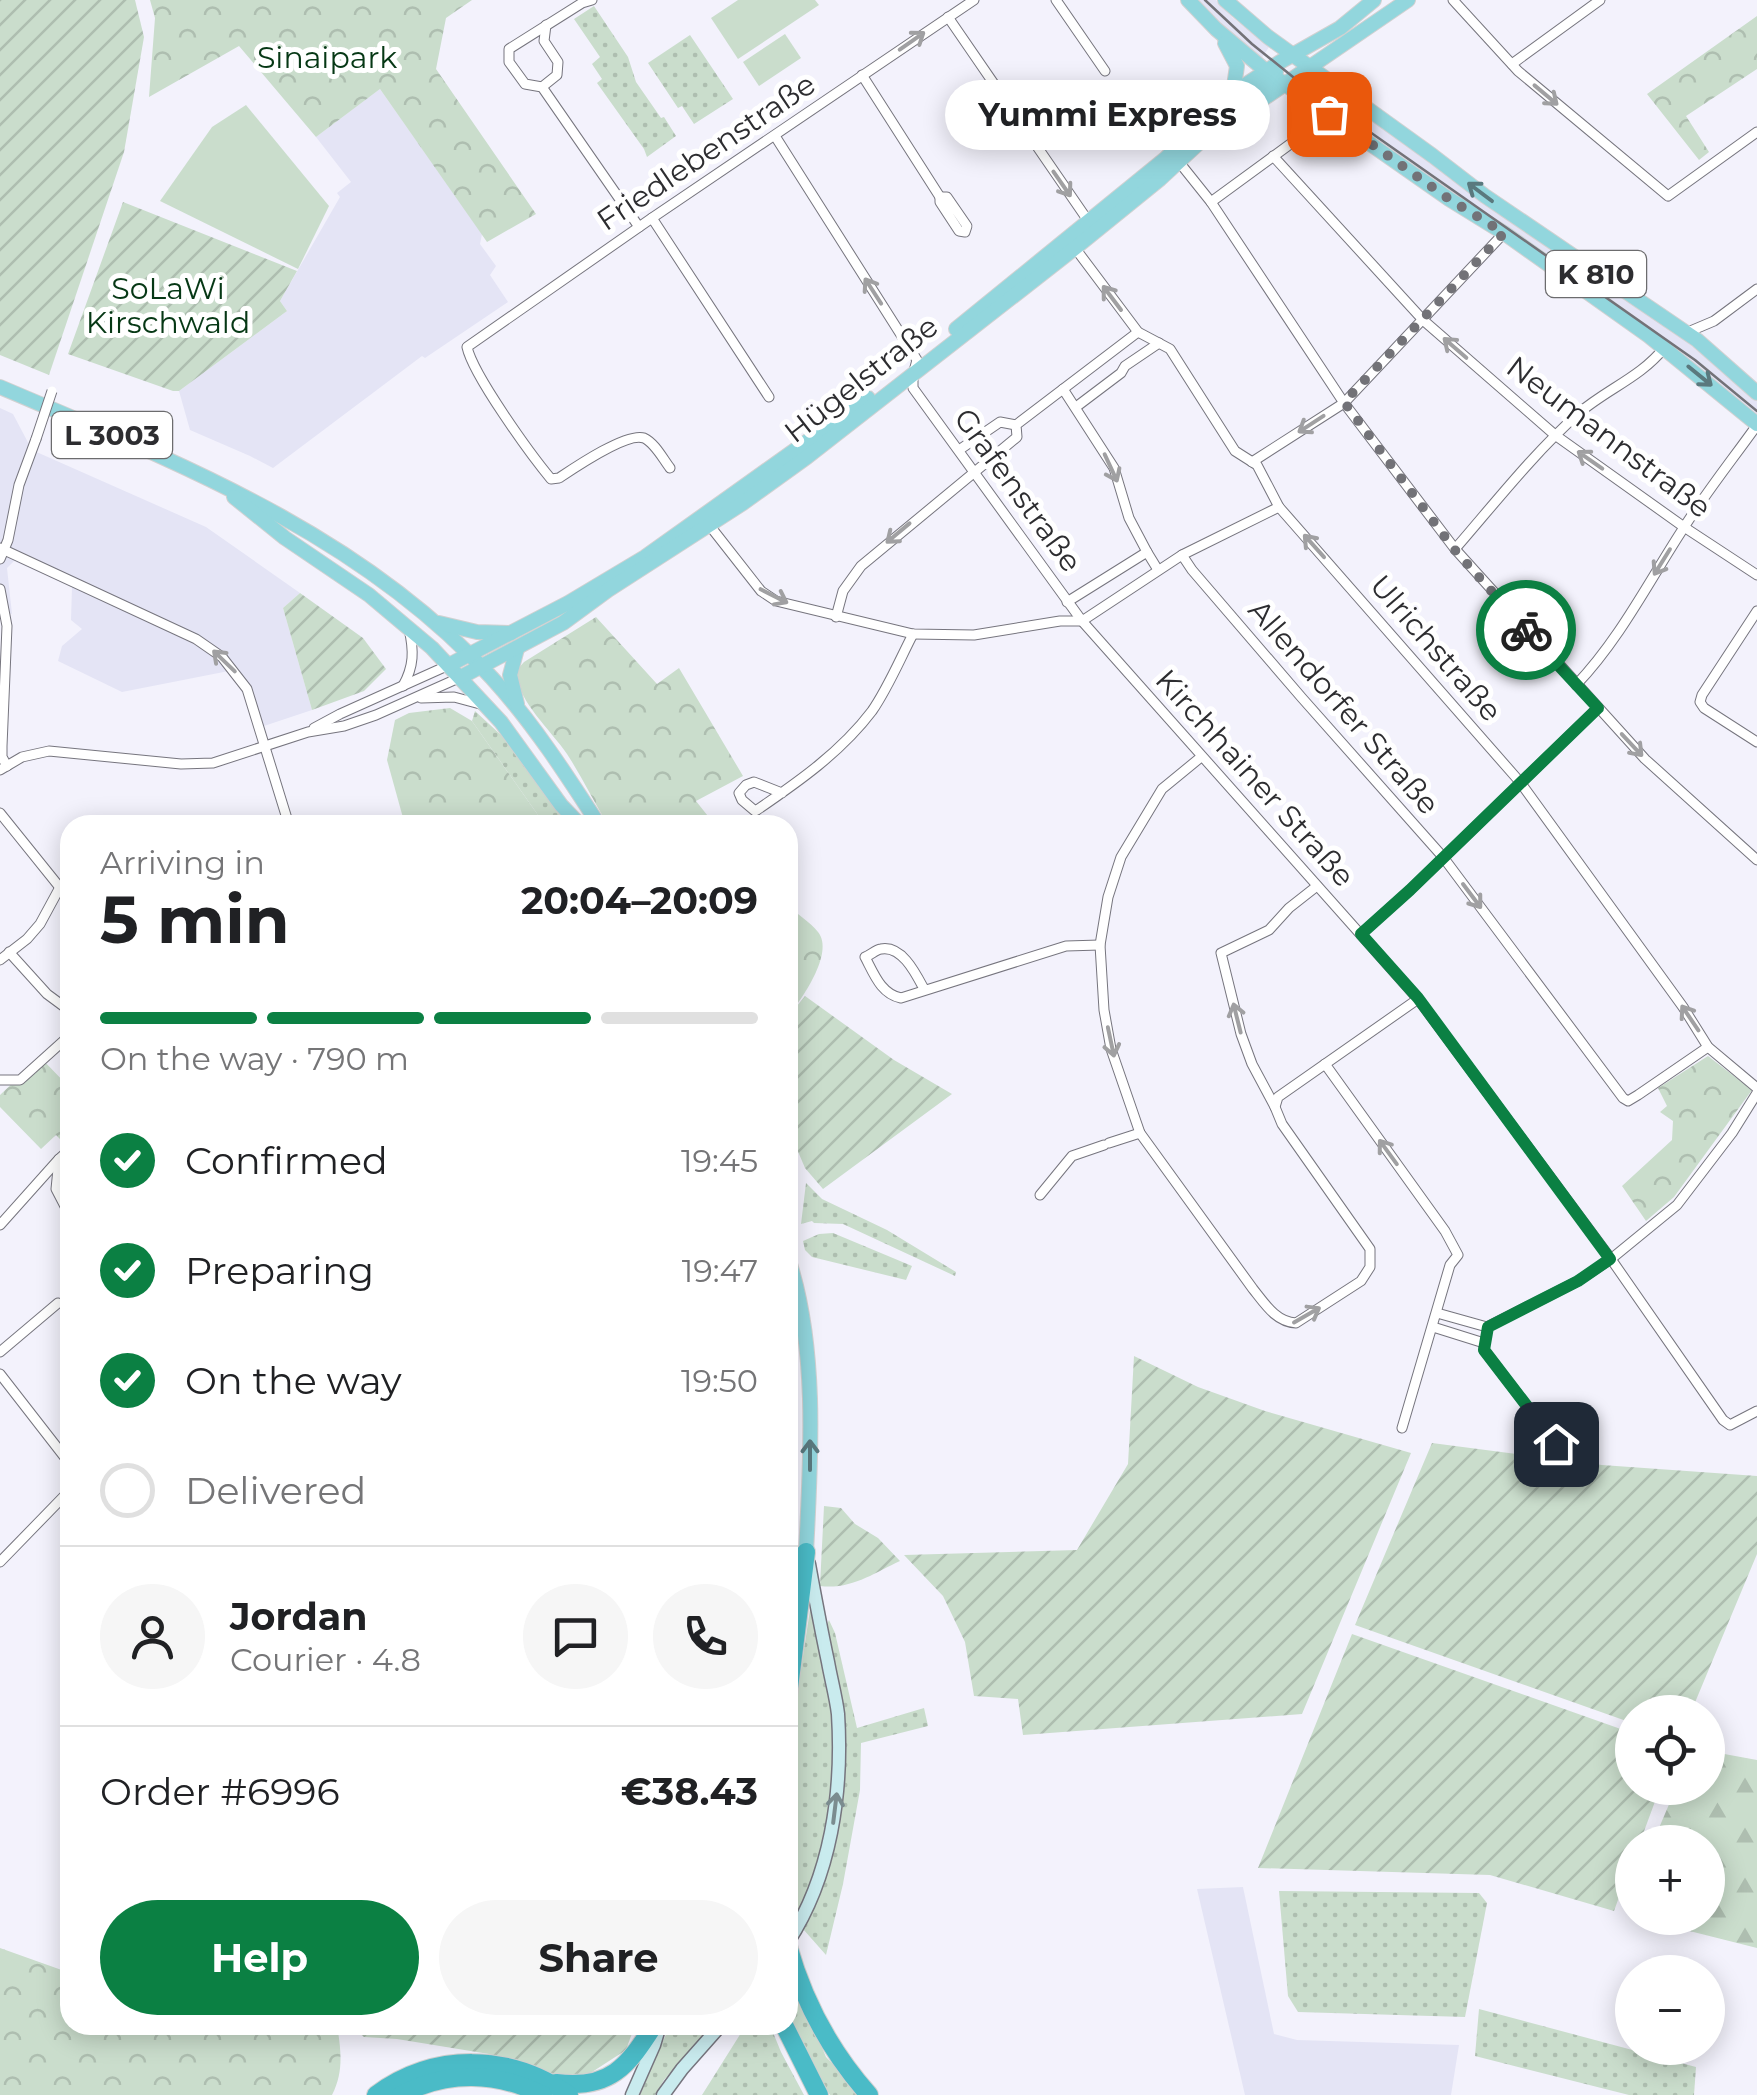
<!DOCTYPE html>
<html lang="en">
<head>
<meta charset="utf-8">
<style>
  body { margin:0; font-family:Montserrat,sans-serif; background:#f6f6f6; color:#202124; height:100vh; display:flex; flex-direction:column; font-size:38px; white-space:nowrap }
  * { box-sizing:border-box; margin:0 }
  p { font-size:32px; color:#757577 }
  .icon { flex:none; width:55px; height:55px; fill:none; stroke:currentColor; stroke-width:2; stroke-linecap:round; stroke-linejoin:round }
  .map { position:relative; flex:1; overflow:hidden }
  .drawer { position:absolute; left:60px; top:815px; width:738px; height:1220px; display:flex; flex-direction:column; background:#fff; border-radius:30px; box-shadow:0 5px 25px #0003 }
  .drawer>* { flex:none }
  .buttons { position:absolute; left:1615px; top:1695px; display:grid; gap:20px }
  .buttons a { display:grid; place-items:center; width:110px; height:110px; border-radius:50%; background:#fff; box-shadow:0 5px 25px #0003; font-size:50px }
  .pin { position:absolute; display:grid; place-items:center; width:85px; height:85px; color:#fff; margin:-42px; border-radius:20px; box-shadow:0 5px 15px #0006 }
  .courier { position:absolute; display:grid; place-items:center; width:100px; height:100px; margin:-50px; border:8px solid #0b8043; border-radius:50%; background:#fff; color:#222; box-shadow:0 2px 12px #0007 }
  .bubble { position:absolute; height:70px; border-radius:35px; background:#fff; box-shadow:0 5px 25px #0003; font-size:32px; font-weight:700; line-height:70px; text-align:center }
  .head em { font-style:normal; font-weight:700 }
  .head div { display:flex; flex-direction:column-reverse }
  .head { display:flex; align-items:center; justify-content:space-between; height:170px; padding:0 40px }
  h1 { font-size:65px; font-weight:700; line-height:75px }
  .bar { display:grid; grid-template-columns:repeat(4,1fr); gap:15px 10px; align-content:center; height:120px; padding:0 40px }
  .bar i { height:12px; border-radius:8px; background:#e0e0e0 }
  .bar .on { background:#0b8043 }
  .bar p { grid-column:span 4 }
  .line { display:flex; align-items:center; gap:25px; padding:0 40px; border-top:2px solid #e0e0e0 }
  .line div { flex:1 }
  .round { display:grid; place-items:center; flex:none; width:105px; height:105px; border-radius:52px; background:#f6f6f6 }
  ol { padding:0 40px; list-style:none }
  li { display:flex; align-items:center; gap:30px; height:110px }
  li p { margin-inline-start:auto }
  li .icon { padding:10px; border-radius:50%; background:#0b8043; color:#fff; stroke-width:4 }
  li:last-child { color:#757577 }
  li i { width:55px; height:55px; border:5px solid #e0e0e0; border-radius:50% }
  .button { display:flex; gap:20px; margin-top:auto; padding:20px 40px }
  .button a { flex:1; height:115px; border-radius:60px; background:#0b8043; color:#fff; font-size:40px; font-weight:700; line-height:115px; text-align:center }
  .button a+a { background:#f6f6f6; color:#202124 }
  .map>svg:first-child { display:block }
</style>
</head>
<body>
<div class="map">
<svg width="1757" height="2095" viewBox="0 0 1757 2095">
  <defs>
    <pattern id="grass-dots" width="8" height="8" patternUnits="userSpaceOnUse" patternTransform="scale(2.5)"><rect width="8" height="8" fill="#caddcc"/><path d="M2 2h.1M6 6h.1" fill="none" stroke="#aebeb0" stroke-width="1.8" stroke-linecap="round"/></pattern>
    <pattern id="forest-firs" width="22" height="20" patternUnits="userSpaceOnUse" patternTransform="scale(2.5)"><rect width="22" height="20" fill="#caddcc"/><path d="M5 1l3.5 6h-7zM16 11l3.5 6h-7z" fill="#aebeb0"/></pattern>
    <pattern id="park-crowns" width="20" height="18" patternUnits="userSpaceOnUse" patternTransform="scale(2.5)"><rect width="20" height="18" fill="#caddcc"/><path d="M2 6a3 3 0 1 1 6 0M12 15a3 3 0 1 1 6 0" fill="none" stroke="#aebeb0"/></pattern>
    <pattern id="garden-furrows" width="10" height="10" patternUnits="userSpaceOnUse" patternTransform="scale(2.5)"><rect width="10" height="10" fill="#caddcc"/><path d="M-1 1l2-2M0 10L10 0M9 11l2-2" fill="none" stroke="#aebeb0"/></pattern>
  </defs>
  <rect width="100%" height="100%" fill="#f3f2fc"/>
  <!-- built -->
  <g fill="#e4e4f5">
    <path d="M1196 0H1216L1233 18 1269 47 1261 59 1225 29Z"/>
    <path d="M1314 78 1446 174V176L1681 337 1757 401V414L1671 345 1308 92Z"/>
    <path d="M380 89 482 234 480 244 496 266 490 275 508 302 425 358 422 356 273 468 250 456 190 430 179 391 287 311 280 301 340 197 337 193 351 182 316 137Z"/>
    <path d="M0 408 13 414 32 450 206 527 300 593 283 608 312 710 261 727 239 669 122 692 58 661 62 646 82 629 71 620 72 587 14 561 7 568 12 614 0 610Z"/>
    <path d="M1243 1887 1274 2034 1297 2040 1459 2045 1451 2095H1245L1197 1889Z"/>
  </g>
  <!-- grass -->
  <g fill="url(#grass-dots)">
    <path d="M594 6 628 57 636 82 661 118 664 117 676 136 647 157 644 149 597 83 602 79 592 64 600 57 574 19Z"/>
    <path d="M690 35 733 99 694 124 682 106 678 108 648 63Z"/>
    <path d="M475 711 501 735 551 802 573 825H545L472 721Z"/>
    <path d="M806 1183 822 1199 887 1230 956 1272 955 1276 843 1224 814 1223 812 1221 801 1224Z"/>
    <path d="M833 1233 912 1266 906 1280 812 1257 805 1250 803 1241 819 1234Z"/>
    <path d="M811 1603 819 1641 829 1620 835 1633 857 1728 924 1708 928 1726 861 1743 860 1790 843 1884 826 1955 788 1912 792 1729Z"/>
    <path d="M1279 1891 1479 1893 1487 1903 1465 2017 1298 2012 1288 1996Z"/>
    <path d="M788 1967 826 2057 863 2095H830L806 2055 788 2009Z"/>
    <path d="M1479 2009 1696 2067 1694 2095H1629L1475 2056Z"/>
    <path d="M670 2025H712L664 2080 655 2095H640Z"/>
    <path d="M746 2025H770L781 2052 804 2095H702Z"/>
  </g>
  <!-- forest -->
  <path fill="url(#forest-firs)" d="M1708 1751 1757 1760V1948L1638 1918H1708V1842H1653L1676 1788H1708Z"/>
  <!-- park -->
  <g fill="url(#park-crowns)">
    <path d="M150 0H472L446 18 436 69 536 214 487 242 380 89 316 137 239 46 149 97 155 18Z"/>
    <path d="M1757 16V69L1686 116 1709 152 1699 160 1647 94Z"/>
    <path d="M596 617 657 684 679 668 743 776 696 801 715 825H608C594 802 582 777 567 754 550 729 520 704 515 672L524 662Z"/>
    <path d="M450 708 472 721 545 825H405L387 760 395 720 409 713Z"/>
    <path d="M788 906C797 914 810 922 818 932 835 953 801 1000 788 1017Z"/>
    <path d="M1708 1056 1752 1090 1674 1197 1646 1221 1622 1186 1672 1140 1673 1121 1660 1112 1667 1106 1658 1088Z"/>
    <path d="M40 1057 70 1088V1141L66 1145 56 1135 41 1149 0 1107V1095Z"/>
    <path d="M0 1948 70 1973V2025H337C341 2050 344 2072 332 2095H0Z"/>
  </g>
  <!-- garden -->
  <g fill="url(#garden-furrows)">
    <path d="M0 0H135L144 37 124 152 49 375 0 355Z"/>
    <path d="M123 202 297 271 280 301 287 311 179 391H173L68 354Z"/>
    <path d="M300 593 363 638 386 669 364 691 312 710 283 608Z"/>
    <path d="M805 996 894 1060 952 1094 823 1189 805 1168 788 1128V1017Z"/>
    <path d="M1134 1356 1198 1387 1265 1411 1411 1453 1302 1714 1023 1735 1018 1699 974 1696 965 1642 943 1596 904 1555 1077 1550 1128 1464Z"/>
    <path d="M1432 1443 1602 1465 1757 1476V1554L1691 1712H1632V1723L1355 1625Z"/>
    <path d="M824 1506 841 1508 855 1524 878 1538 900 1561C874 1573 851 1590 820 1586Z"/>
    <path d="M1352 1634 1632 1733V1788H1660L1640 1842H1632V1861L1614 1911 1490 1875 1258 1868Z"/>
    <path d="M349 2025H635L626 2050 589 2074 552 2075 489 2054 397 2039 364 2037Z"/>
  </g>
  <!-- pitch -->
  <g fill="#caddcc">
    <path d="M738 0H815L819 5 738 59 711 18Z"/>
    <path d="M785 34 801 58 759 86 743 62Z"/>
    <path d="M246 105 329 206 298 269 160 201 212 127Z"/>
  </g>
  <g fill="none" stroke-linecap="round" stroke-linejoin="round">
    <!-- minor casing -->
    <g stroke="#76757e" stroke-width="11">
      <g id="minor">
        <path d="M592 0 582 3 509 49V62L525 84 542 87 639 227"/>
        <path d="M1056 0 1105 71"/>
        <path d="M1453 0 1518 71 1668 196 1757 132"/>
        <path d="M948 17 1091 225"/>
        <path d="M1512 64 1600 0"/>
        <path d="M862 75 940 197"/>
        <path d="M542 87 557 75 558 62 544 41 546 25"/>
        <path d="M775 136 917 360 913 375V388L1082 621 1418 999 1611 1259 1723 1420 1730 1425 1757 1411"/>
        <path d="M1273 156 1423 320 1555 435 1684 527 1757 575"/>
        <path d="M1179 162 1211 202 1344 403 1455 549 1645 759 1757 860"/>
        <path d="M940 197H947L967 226 965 232 959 231 940 202Z"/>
        <path d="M1211 202 1308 131"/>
        <path d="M652 218 769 397"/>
        <path d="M1075 248 1138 332 1170 349 1235 451 1257 465 1279 507 1520 782 1683 1007 1708 1047 1757 1088"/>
        <path d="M1688 332 1714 321 1757 289"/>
        <path d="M1063 389 1114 468 1129 518 1147 552"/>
        <path d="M1076 407 1121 373 1125 366 1159 343"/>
        <path d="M959 450 1000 422 1016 425"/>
        <path d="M1252 462 1344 403 1504 233"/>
        <path d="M670 468C663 459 655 443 644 438 627 432 574 468 559 478L551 479C531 455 473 375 467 347L652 218 974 0"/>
        <path d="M710 526 761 591 776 601 913 634 974 635 1060 621H1082L1182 555 1279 507"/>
        <path d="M0 548 196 639 222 657 247 689 289 825"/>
        <path d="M1455 549C1495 503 1533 454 1579 413 1607 389 1641 377 1664 348"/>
        <path d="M1182 555 1192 570 1302 698 1443 857 1623 1098 1628 1101 1638 1095 1708 1047"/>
        <path d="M0 559 8 540 19 485 36 439"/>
        <path d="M0 589 7 626 2 746V757L7 766"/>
        <path d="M1067 602 1147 552 1158 570"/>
        <path d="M1757 611 1702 695 1700 702 1704 708 1757 742"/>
        <path d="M836 617 843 591 861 566 1017 437 1016 425 1138 332"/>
        <path d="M1576 685C1619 640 1648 583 1681 532 1704 495 1732 460 1757 425"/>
        <path d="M403 686C414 666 414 651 409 629"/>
        <path d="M421 698 454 697 480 704"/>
        <path d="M314 728 340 714 449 665"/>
        <path d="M1201 757 1162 789 1121 857 1108 897 1100 945 1104 1010 1111 1049 1140 1133 1253 1289C1265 1304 1276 1322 1296 1323L1361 1281 1370 1267V1249L1282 1124 1275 1107 1278 1097 1418 999"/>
        <path d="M0 770 22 757 49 751 181 764 213 763 308 732 344 726 376 715 461 677"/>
        <path d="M782 793 754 782 746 785 739 793 742 800 755 811 757 810C798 782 841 752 872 711 888 688 900 659 913 634"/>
        <path d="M0 813 70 900"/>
        <path d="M1361 934 1410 890 1598 708"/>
        <path d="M9 952 47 994 70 1011"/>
        <path d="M0 960 27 939 40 924 59 889"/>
        <path d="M924 989C916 974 902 945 881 949 875 950 871 955 865 957 874 974 881 994 901 998L1066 946 1100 945"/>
        <path d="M1325 1064 1445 1231 1458 1255 1450 1265 1402 1428"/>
        <path d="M0 1080H20L70 1035"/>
        <path d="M1275 1107 1252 1064 1241 1034 1221 953 1269 930 1289 908 1317 886"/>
        <path d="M1109 1143 1140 1133"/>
        <path d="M70 1149 59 1159 56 1189 70 1216"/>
        <path d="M1040 1195 1072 1156 1104 1145"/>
        <path d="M0 1225 59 1159"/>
        <path d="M1437 1313 1487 1327"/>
        <path d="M1433 1327 1484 1343"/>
        <path d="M1487 1327 1578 1281 1611 1259 1677 1205 1732 1133 1757 1093"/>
        <path d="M1484 1343V1350L1556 1444"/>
        <path d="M0 1352 58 1303"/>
        <path d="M0 1374 70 1464"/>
        <path d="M0 1562 70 1490"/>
      </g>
    </g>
    <!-- secondary casing -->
    <g stroke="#76757e" stroke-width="15">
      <g id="secondary">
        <path d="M788 1942C831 1876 843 1792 838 1714 836 1697 831 1679 828 1662 821 1629 815 1597 809 1564"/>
        <path d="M632 2095 654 2045 660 2025"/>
        <path d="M663 2095 682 2069 721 2025"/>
      </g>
    </g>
    <!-- primary casing -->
    <g stroke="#d1d1d1" stroke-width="16">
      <g id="primary">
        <path d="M1188 0 1216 29 1266 71 1449 199 1504 233 1649 336 1757 424"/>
        <path d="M1225 0 1268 37 1433 156 1485 196 1697 340 1757 393"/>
        <path d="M1225 43 1237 66 1233 93"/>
        <path d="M1237 108 1276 72"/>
        <path d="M956 329 1165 159 1233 93 1280 62 1340 28 1374 0"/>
        <path d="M0 387C176 462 360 533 492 678 533 723 566 774 599 825"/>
        <path d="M234 497 285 538 369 595 432 648 501 722 561 805 580 825"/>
        <path d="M439 623 477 632 511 633"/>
        <path d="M517 649 510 675 517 704"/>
        <path d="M449 665 568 603 645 557 868 398"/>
        <path d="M461 677 563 623 608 590 743 503 807 457 1075 248 1160 179 1200 142 1408 0"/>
        <path d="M788 1258C818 1347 811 1458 806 1552"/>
        <path d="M788 1395 790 1491 788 1537"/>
      </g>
    </g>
    <!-- motorway casing -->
    <g stroke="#d1d1d1" stroke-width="20">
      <g id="motorway">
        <path d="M788 1696 806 1552"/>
        <path d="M788 1946C804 2003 830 2051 869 2095"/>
        <path d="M784 2025 819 2095"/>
        <path d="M556 2083C610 2090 628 2066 654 2025"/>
        <path d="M376 2095C434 2052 510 2053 569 2095"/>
        <path d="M401 2095C447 2070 497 2072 543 2095"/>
      </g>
    </g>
    <!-- minor -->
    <use href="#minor" stroke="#fff" stroke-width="9"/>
    <!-- secondary -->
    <use href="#secondary" stroke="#c9ebee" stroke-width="12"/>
    <!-- primary -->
    <use href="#primary" stroke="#92d6dd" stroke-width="14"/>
    <!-- motorway -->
    <use href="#motorway" stroke="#4abbc7" stroke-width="18"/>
    <!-- tram -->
    <path stroke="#737278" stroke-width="2.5" d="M1205 0 1252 44 1303 85 1695 360 1757 411"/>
    <!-- minor-bridge casing -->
    <g stroke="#76757e" stroke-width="11" stroke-linecap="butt">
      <path id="minor-bridge" d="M36 439 52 391"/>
    </g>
    <!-- minor-bridge -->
    <use href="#minor-bridge" stroke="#fff" stroke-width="9"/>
  </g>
  <!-- one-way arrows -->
  <defs><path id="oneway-shaft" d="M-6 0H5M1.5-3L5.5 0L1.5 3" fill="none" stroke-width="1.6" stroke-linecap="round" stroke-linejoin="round" transform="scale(2.5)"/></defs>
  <g stroke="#a0a0a2">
    <use href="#oneway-shaft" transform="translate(912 41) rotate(-35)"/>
    <use href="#oneway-shaft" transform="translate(1546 95) rotate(40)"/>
    <use href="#oneway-shaft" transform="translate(1062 184) rotate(55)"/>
    <use href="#oneway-shaft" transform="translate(873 291) rotate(-123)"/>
    <use href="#oneway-shaft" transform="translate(1112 298) rotate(-127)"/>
    <use href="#oneway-shaft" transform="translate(1455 348) rotate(-139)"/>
    <use href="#oneway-shaft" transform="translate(1311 424) rotate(147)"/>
    <use href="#oneway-shaft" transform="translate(1590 460) rotate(-145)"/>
    <use href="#oneway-shaft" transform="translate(1111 468) rotate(65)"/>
    <use href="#oneway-shaft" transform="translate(898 533) rotate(140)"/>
    <use href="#oneway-shaft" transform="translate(1314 546) rotate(-132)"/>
    <use href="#oneway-shaft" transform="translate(1662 562) rotate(122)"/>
    <use href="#oneway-shaft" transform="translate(774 596) rotate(27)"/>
    <use href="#oneway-shaft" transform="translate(224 661) rotate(-136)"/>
    <use href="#oneway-shaft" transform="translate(1632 745) rotate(47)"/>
    <use href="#oneway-shaft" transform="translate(1472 896) rotate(53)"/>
    <use href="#oneway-shaft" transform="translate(1237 1018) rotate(-104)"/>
    <use href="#oneway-shaft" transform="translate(1690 1018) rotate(-124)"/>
    <use href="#oneway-shaft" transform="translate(1111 1042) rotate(78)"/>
    <use href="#oneway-shaft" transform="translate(1388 1152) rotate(-126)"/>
    <use href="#oneway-shaft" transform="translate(1307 1315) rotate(-30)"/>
  </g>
  <g stroke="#5a797e">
    <use href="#oneway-shaft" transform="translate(1480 192) rotate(-143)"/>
    <use href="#oneway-shaft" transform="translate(1700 376) rotate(39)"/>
    <use href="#oneway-shaft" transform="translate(810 1455) rotate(-90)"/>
  </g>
  <use stroke="#7b8c8f" href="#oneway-shaft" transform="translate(835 1808) rotate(-83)"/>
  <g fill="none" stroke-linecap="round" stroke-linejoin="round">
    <!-- done -->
    <path stroke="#727277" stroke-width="10" stroke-dasharray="0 18" d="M1329 114 1449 199 1504 233 1344 402 1454 549 1526 630"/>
    <!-- route -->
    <path stroke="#0b8043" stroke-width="12" d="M1526 630 1598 708 1410 890 1361 934 1418 998 1610 1259 1578 1281 1488 1327 1484 1350 1556 1444"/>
  </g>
  <g text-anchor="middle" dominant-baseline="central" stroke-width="10" stroke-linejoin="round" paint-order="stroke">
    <!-- shield labels -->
    <g fill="#fff" stroke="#6c6c6e" stroke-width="2.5">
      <rect x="1546" y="251" width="100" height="46" rx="8"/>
      <rect x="52" y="412" width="120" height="46" rx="8"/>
    </g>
    <g font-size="28" font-weight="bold" fill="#2d2d30">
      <text x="1596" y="274">K 810</text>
      <text x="112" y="435">L 3003</text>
    </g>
    <!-- park labels -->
    <g font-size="30" fill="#063815" stroke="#fff">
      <text x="327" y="57">Sinaipark</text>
      <text x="168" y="288">SoLaWi<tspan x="168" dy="34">Kirschwald</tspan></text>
    </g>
    <!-- street labels -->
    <g font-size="30" fill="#2d2d30" stroke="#fff">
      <text transform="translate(706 152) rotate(-34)">Friedlebenstraße</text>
      <text transform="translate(861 379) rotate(-38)">Hügelstraße</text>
      <text transform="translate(1609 437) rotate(37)">Neumannstraße</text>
      <text transform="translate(1018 490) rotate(54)">Grafenstraße</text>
      <text transform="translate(1436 648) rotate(49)">Ulrichstraße</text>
      <text transform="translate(1344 707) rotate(49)">Allendorfer Straße</text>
      <text transform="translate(1255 778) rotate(48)">Kirchhainer Straße</text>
    </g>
  </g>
</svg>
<div class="buttons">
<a><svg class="icon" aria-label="locate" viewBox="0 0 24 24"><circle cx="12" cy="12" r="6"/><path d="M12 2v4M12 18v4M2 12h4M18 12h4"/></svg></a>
<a>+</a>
<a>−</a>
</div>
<div class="pin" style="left:1329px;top:114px;background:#ea580c"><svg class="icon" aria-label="bag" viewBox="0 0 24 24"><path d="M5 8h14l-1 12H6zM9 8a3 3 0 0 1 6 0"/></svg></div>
<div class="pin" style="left:1556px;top:1444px;background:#1f2937"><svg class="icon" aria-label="home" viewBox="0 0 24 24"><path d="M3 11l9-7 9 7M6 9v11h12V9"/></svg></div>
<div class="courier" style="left:1526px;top:630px"><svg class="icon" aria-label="bike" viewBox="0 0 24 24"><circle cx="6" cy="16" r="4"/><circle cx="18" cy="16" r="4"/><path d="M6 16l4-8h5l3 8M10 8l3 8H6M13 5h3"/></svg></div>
<div class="bubble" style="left:945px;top:80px;width:325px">Yummi Express</div>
<section class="drawer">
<div class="head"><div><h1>5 min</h1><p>Arriving in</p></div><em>20:04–20:09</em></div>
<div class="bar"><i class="on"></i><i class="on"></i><i class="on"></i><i></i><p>On the way · 790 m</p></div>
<ol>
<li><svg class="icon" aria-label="check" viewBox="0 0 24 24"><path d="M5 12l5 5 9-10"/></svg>Confirmed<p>19:45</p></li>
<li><svg class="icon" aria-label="check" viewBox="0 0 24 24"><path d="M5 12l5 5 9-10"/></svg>Preparing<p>19:47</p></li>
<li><svg class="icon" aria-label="check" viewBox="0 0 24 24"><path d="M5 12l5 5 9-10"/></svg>On the way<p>19:50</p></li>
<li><i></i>Delivered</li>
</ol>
<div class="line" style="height:180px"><a class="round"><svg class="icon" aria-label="person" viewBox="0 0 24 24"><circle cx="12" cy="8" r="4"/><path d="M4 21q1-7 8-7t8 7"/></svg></a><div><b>Jordan</b><p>Courier · 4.8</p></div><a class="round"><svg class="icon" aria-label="chat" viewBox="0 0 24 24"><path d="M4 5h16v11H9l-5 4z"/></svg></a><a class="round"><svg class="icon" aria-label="phone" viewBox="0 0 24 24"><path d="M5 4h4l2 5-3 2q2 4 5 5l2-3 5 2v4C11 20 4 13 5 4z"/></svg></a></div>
<div class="line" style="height:130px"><div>Order #6996</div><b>€38.43</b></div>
<div class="button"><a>Help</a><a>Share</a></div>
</section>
</div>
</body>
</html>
